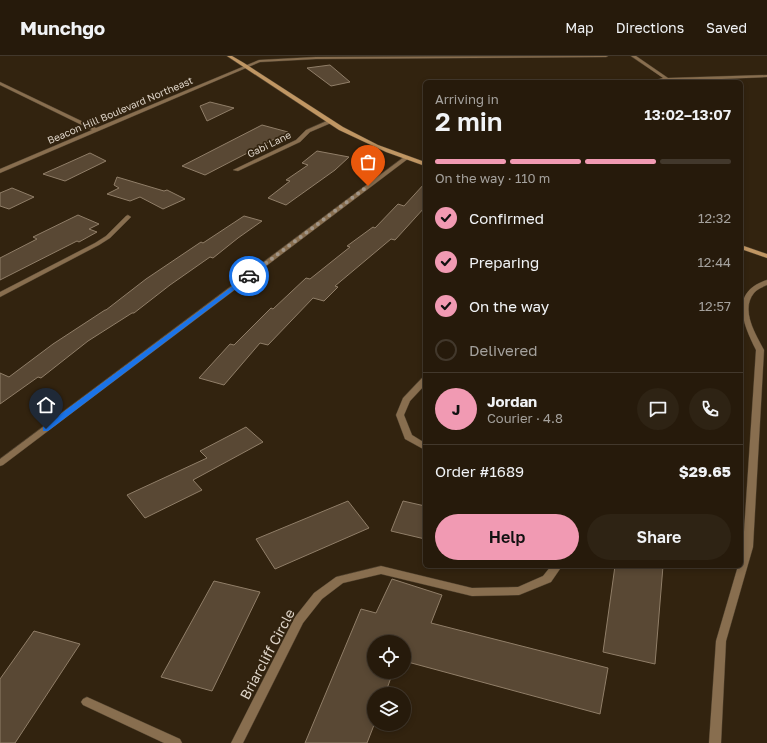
<!DOCTYPE html>
<html lang="en">
<head>
<meta charset="utf-8">
<style>
  body { margin:0; font-family:"Golos Text",sans-serif; background:#2e2314; color:#f1f3f6; height:100vh; display:flex; flex-direction:column; font-size:15px; white-space:nowrap }
  * { box-sizing:border-box; margin:0 }
  p { font-size:13px; color:#a4a19d }
  .icon { flex:none; width:22px; height:22px; fill:none; stroke:currentColor; stroke-width:2; stroke-linecap:round; stroke-linejoin:round }
  .map { position:relative; flex:1; overflow:hidden }
  .drawer { position:absolute; left:423px; top:24px; width:320px; height:488px; display:flex; flex-direction:column; background:#261a0b; border-radius:6px; box-shadow:0 2px 6px #0003,0 0 0 1px #42382c }
  .drawer>* { flex:none }
  .fabs { position:absolute; left:367px; top:579px; display:grid; gap:8px }
  .fabs a { display:grid; place-items:center; width:44px; height:44px; border-radius:50%; background:#261a0b; box-shadow:0 2px 6px #0003,0 0 0 1px #42382c; font-size:20px }
  .pin { position:absolute; display:grid; place-items:center; width:34px; height:34px; color:#fff; margin:-41px -17px; border-radius:50% 50% 50% 0; rotate:-45deg; box-shadow:0 0 4px #0007 }
  .pin .icon { rotate:45deg }
  .courier { position:absolute; display:grid; place-items:center; width:40px; height:40px; margin:-20px; border:3px solid #1a73e8; border-radius:50%; background:#fff; color:#222; box-shadow:0 1px 5px #0007 }
  .summary em { font-style:normal; font-weight:600 }
  .summary div { display:flex; flex-direction:column-reverse }
  .summary { display:flex; align-items:center; justify-content:space-between; height:68px; padding:0 12px }
  h1 { font-size:26px; font-weight:600; line-height:30px }
  .bar { display:grid; grid-template-columns:repeat(4,1fr); gap:6px 4px; align-content:center; height:48px; padding:0 12px }
  .bar i { height:5px; border-radius:3px; background:#42382c }
  .bar .selected { background:#f19ab3 }
  .bar p { grid-column:span 4 }
  .line { display:flex; align-items:center; gap:10px; padding:0 12px; border-top:1px solid #42382c }
  .line div { flex:1 }
  .round { display:grid; place-items:center; flex:none; width:42px; height:42px; border-radius:21px; background:#2e2314 }
  ol { padding:0 12px; list-style:none }
  li { display:flex; align-items:center; gap:12px; height:44px }
  li p { margin-inline-start:auto }
  li .icon { padding:4px; border-radius:50%; background:#f19ab3; color:#111; stroke-width:4 }
  li:last-child { color:#a4a19d }
  li i { width:22px; height:22px; border:2px solid #42382c; border-radius:50% }
  .cta { display:flex; gap:8px; margin-top:auto; padding:8px 12px }
  .cta a { flex:1; height:46px; border-radius:24px; background:#f19ab3; color:#111; font-size:16px; font-weight:600; line-height:46px; text-align:center }
  .cta a+a { background:#2e2314; color:#f1f3f6 }
  header { display:flex; align-items:center; gap:24px; box-sizing:border-box; height:56px; padding:0 20px; background:#261a0b; border-bottom:1px solid #42382c }
  header strong { font-size:19px }
  nav { display:flex; gap:22px; margin-inline-start:auto; font-size:14px }
  .map>svg:first-child { display:block }
</style>
</head>
<body>
<header>
<strong>Munchgo</strong>
<nav><a>Map</a><a>Directions</a><a>Saved</a></nav>
</header>
<div class="map">
<svg width="767" height="687" viewBox="0 0 767 687">
  <rect width="100%" height="100%" fill="#32230f"/>
  <!-- building -->
  <g fill="#594834" stroke="#907e68">
    <path d="M330 9 350 26 331 30 307 12Z"/>
    <path d="M210 46 234 52 207 65 200 50Z"/>
    <path d="M262 69 288 76 205 119 182 110Z"/>
    <path d="M317 95 349 101 335 114 286 149 268 142 290 125 286 124 308 109 302 107Z"/>
    <path d="M90 97 106 105 65 125 43 118Z"/>
    <path d="M117 121 164 135 167 134 185 143 163 153 140 141 130 145 107 138 119 132 114 129Z"/>
    <path d="M425 127V151L395 184 391 183 335 230 338 231 324 245 313 242 268 289 260 287 224 329 199 322 230 288 234 289 271 252 273 253 306 222 310 223 350 191 347 190 373 171 375 172 398 148 404 150Z"/>
    <path d="M12 132 34 141 9 153 0 150V137Z"/>
    <path d="M78 159 99 168 89 173 97 176 79 186 77 185 0 224V202L37 183 33 181Z"/>
    <path d="M244 160 262 165 238 182 213 202 210 201 170 229 134 257H132L88 285 41 322 38 321 0 348V317L9 321 53 288 105 254H106L146 223 201 186 203 187Z"/>
    <path d="M246 371 263 386 193 424 202 434 145 462 127 439 207 402 200 395Z"/>
    <path d="M348 445 369 472 275 513 256 483Z"/>
    <path d="M403 445 425 450V483L391 475Z"/>
    <path d="M615 510H663L655 608 603 596Z"/>
    <path d="M392 523 442 539 431 567 608 612 600 658 404 605V586H374V616H393L385 638H374V669L367 687H305L361 553 376 557Z"/>
    <path d="M214 525 260 536 212 635 161 621Z"/>
    <path d="M34 575 80 588 15 687H0V623Z"/>
  </g>
  <g fill="none" stroke-linecap="round" stroke-linejoin="round">
    <!-- street casing -->
    <g stroke="#4d3f2c" stroke-width="1">
      <g id="street">
        <path d="M608 0 606 1 316 3 260 6 0 117V113L92 74 0 29V26L96 72 259 4 316 1Z"/>
        <path d="M631 0H636L668 22 767 19V21L649 26 663 22Z"/>
        <path d="M329 64 332 66 331 67 310 76 300 86 238 115 233 114 296 84 306 74Z"/>
        <path d="M404 101 409 102 3 409 0 410V403Z"/>
        <path d="M128 159 131 161 110 182 99 189 0 241V236L95 187 106 180 126 160Z"/>
        <path d="M767 224V229C763 231 757 233 754 237 740 254 756 279 764 294L753 491 726 585 721 687H709L716 585 738 510H741V499L743 491 756 294C743 268 729 236 767 224Z"/>
        <path d="M422 322H425V329L410 345 404 359 412 379 425 387V394L405 383 396 359 403 342Z"/>
        <path d="M381 510 472 532 518 531 543 520 551 510H562L551 526 519 539 472 540 381 518 343 527 322 543 303 567 243 687H231L295 561 314 537 336 521Z"/>
        <path d="M87 641 180 683 182 687H164L83 649 81 646 83 643Z"/>
      </g>
    </g>
    <!-- secondary casing -->
    <g stroke="#4d3f2c" stroke-width="1">
      <g id="secondary">
        <path d="M227 0H232L244 7 343 71 378 89 425 106V110L386 96 339 74Z"/>
        <path d="M741 189 767 198V202L741 193Z"/>
      </g>
    </g>
    <!-- street -->
    <use href="#street" fill="#886e4f" fill-rule="evenodd"/>
    <!-- secondary -->
    <use href="#secondary" fill="#c09663" fill-rule="evenodd"/>
  </g>
  <!-- route -->
  <path fill="#1a73e8" d="M249 218 251 219V221L48 375H43V371Z"/>
  <g fill="none" stroke-linecap="round" stroke-linejoin="round">
    <!-- done -->
    <path stroke="#a19587" stroke-width="4" stroke-dasharray="0 7.2" d="M249 220 368 130"/>
  </g>
  <g text-anchor="middle" dominant-baseline="central" stroke-width="3.5" stroke-linejoin="round" paint-order="stroke">
    <!-- far-street labels -->
    <g font-size="10" fill="#ddd3c7" stroke="#32230f">
      <text transform="translate(120 54) rotate(-23)">Beacon Hill Boulevard Northeast</text>
      <text transform="translate(269 88) rotate(-26)">Gabi Lane</text>
    </g>
    <!-- near-street labels -->
    <g font-size="14" fill="#ddd3c7" stroke="#32230f">
      <text transform="translate(267 598) rotate(-62)">Briarcliff Circle</text>
    </g>
  </g>
</svg>
<div class="fabs">
<a><svg class="icon" aria-label="locate" viewBox="0 0 24 24"><circle cx="12" cy="12" r="6"/><path d="M12 2v4M12 18v4M2 12h4M18 12h4"/></svg></a>
<a><svg class="icon" aria-label="layers" viewBox="0 0 24 24"><path d="M12 4l9 5-9 5-9-5zM3 14l9 5 9-5"/></svg></a>
</div>
<div class="pin" style="left:368px;top:130px;background:#ea580c"><svg class="icon" aria-label="bag" viewBox="0 0 24 24"><path d="M5 8h14l-1 12H6zM9 8a3 3 0 0 1 6 0"/></svg></div>
<div class="pin" style="left:46px;top:373px;background:#1f2937"><svg class="icon" aria-label="home" viewBox="0 0 24 24"><path d="M3 11l9-7 9 7M6 9v11h12V9"/></svg></div>
<div class="courier" style="left:249px;top:220px"><svg class="icon" aria-label="car" viewBox="0 0 24 24"><path d="M5 17H2v-5l4-1 3-4h7l3 4 3 1v5h-3M9 17h6M6 11h13"/><circle cx="7" cy="17" r="2"/><circle cx="17" cy="17" r="2"/></svg></div>
<section class="drawer">
<div class="summary"><div><h1>2 min</h1><p>Arriving in</p></div><em>13:02–13:07</em></div>
<div class="bar"><i class="selected"></i><i class="selected"></i><i class="selected"></i><i></i><p>On the way · 110 m</p></div>
<ol>
<li><svg class="icon" aria-label="check" viewBox="0 0 24 24"><path d="M5 12l5 5 9-10"/></svg>Confirmed<p>12:32</p></li>
<li><svg class="icon" aria-label="check" viewBox="0 0 24 24"><path d="M5 12l5 5 9-10"/></svg>Preparing<p>12:44</p></li>
<li><svg class="icon" aria-label="check" viewBox="0 0 24 24"><path d="M5 12l5 5 9-10"/></svg>On the way<p>12:57</p></li>
<li><i></i>Delivered</li>
</ol>
<div class="line" style="height:72px"><b class="round" style="background:#f19ab3;color:#111">J</b><div><b>Jordan</b><p>Courier · 4.8</p></div><a class="round"><svg class="icon" aria-label="chat" viewBox="0 0 24 24"><path d="M4 5h16v11H9l-5 4z"/></svg></a><a class="round"><svg class="icon" aria-label="phone" viewBox="0 0 24 24"><path d="M5 4h4l2 5-3 2q2 4 5 5l2-3 5 2v4C11 20 4 13 5 4z"/></svg></a></div>
<div class="line" style="height:52px"><div>Order #1689</div><b>$29.65</b></div>
<div class="cta"><a>Help</a><a>Share</a></div>
</section>
</div>
</body>
</html>
